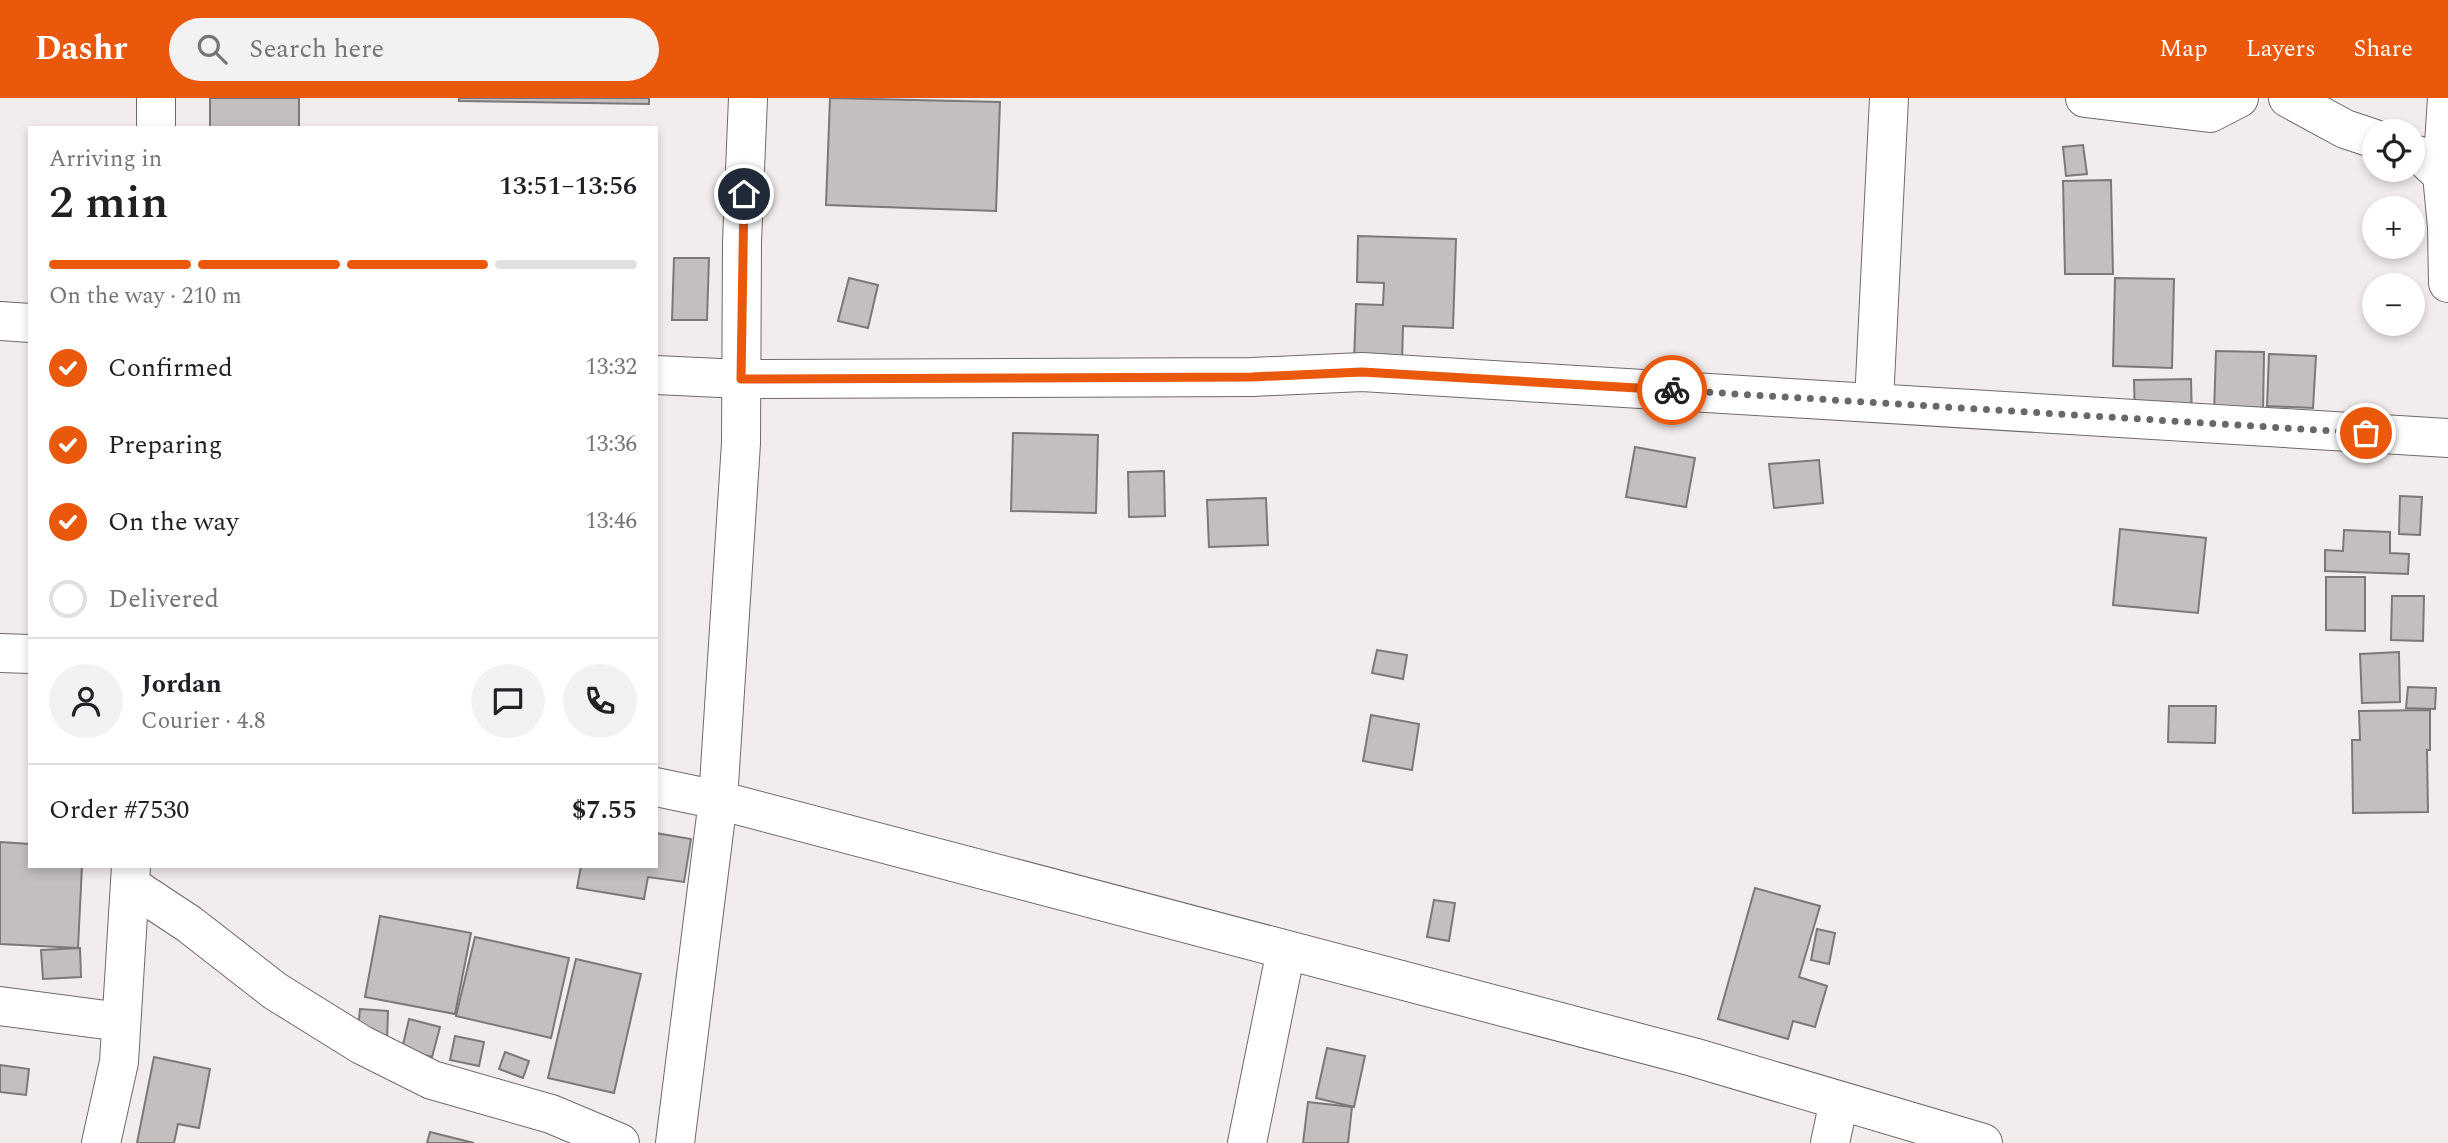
<!DOCTYPE html>
<html lang="en">
<head>
<meta charset="utf-8">
<style>
  body { margin:0; font-family:Spectral,serif; background:#f2f2f2; color:#202124; height:100vh; display:flex; flex-direction:column; font-size:26px; white-space:nowrap }
  * { box-sizing:border-box; margin:0 }
  p { font-size:23px; color:#757577 }
  .icon { flex:none; width:38px; height:38px; fill:none; stroke:currentColor; stroke-width:2; stroke-linecap:round; stroke-linejoin:round }
  .map { position:relative; flex:1; overflow:hidden }
  .panel { position:absolute; left:28px; top:28px; width:630px; height:742px; display:flex; flex-direction:column; background:#fff; border-radius:0px; box-shadow:0 4px 10px #0003 }
  .panel>* { flex:none }
  .tools { position:absolute; left:2362px; top:21px; display:grid; gap:14px }
  .tools a { display:grid; place-items:center; width:63px; height:63px; border-radius:50%; background:#fff; box-shadow:0 4px 10px #0003; font-size:35px }
  .pin { position:absolute; display:grid; place-items:center; width:60px; height:60px; color:#fff; margin:-30px; border:4px solid #fff; border-radius:50%; box-shadow:0 2px 7px #0007 }
  .courier { position:absolute; display:grid; place-items:center; width:70px; height:70px; margin:-35px; border:5px solid #ea580c; border-radius:50%; background:#fff; color:#222; box-shadow:0 2px 9px #0007 }
  .summary em { font-style:normal; font-weight:600 }
  .summary div { display:flex; flex-direction:column-reverse }
  .summary { display:flex; align-items:center; justify-content:space-between; height:119px; padding:0 21px }
  h1 { font-size:46px; font-weight:600; line-height:52px }
  .bar { display:grid; grid-template-columns:repeat(4,1fr); gap:10px 7px; align-content:center; height:84px; padding:0 21px }
  .bar i { height:9px; border-radius:5px; background:#e0e0e0 }
  .bar .selected { background:#ea580c }
  .bar p { grid-column:span 4 }
  .line { display:flex; align-items:center; gap:18px; padding:0 21px; border-top:2px solid #e0e0e0 }
  .line div { flex:1 }
  .round { display:grid; place-items:center; flex:none; width:74px; height:74px; border-radius:37px; background:#f2f2f2 }
  ol { padding:0 21px; list-style:none }
  li { display:flex; align-items:center; gap:21px; height:77px }
  li p { margin-inline-start:auto }
  li .icon { padding:7px; border-radius:50%; background:#ea580c; color:#fff; stroke-width:4 }
  li:last-child { color:#757577 }
  li i { width:38px; height:38px; border:4px solid #e0e0e0; border-radius:50% }
  header { display:flex; align-items:center; gap:42px; box-sizing:border-box; height:98px; padding:0 35px; background:#ea580c; color:#fff }
  header strong { font-size:33px }
  nav { display:flex; gap:38px; margin-inline-start:auto; font-size:24px }
  .search { width:490px; height:63px; background:#f2f2f2; display:flex; align-items:center; gap:18px; box-sizing:border-box; padding:0 24px; border-radius:38px; color:#757577; font-size:26px }
  .map>svg:first-child { display:block }
</style>
</head>
<body>
<header>
<strong>Dashr</strong>
<div class="search"><svg class="icon" aria-label="search" viewBox="0 0 24 24"><circle cx="10" cy="10" r="6"/><path d="M15 15l6 6"/></svg>Search here</div>
<nav><a>Map</a><a>Layers</a><a>Share</a></nav>
</header>
<div class="map">
<svg width="2448" height="1045" viewBox="0 0 2448 1045">
  <rect width="100%" height="100%" fill="#f3ecec"/>
  <!-- building -->
  <g fill="#c4bebf" stroke="#7c7778" stroke-width="2">
    <rect x="210" y="0" width="89" height="30"/>
    <path d="M459 0H649V6L459 3Z"/>
    <path d="M830 0 1000 4 996 113 826 107Z"/>
    <path d="M2083 47 2087 76 2066 78 2063 49Z"/>
    <path d="M2111 82 2113 176H2065L2063 83Z"/>
    <path d="M1358 138 1456 141 1453 230 1403 228 1402 267 1354 265 1356 206 1383 207 1384 185 1357 184Z"/>
    <path d="M674 160H709L707 222H672Z"/>
    <path d="M849 180 878 187 868 230 838 223Z"/>
    <path d="M2115 180 2174 181 2172 270 2113 268Z"/>
    <path d="M2216 253 2264 254 2263 316 2214 315Z"/>
    <path d="M2269 256 2316 258 2313 310 2267 308Z"/>
    <path d="M2191 281 2192 322 2135 323 2134 282Z"/>
    <path d="M1013 335 1098 337 1096 415 1011 413Z"/>
    <path d="M1635 349 1695 360 1686 409 1626 399Z"/>
    <path d="M1819 362 1823 405 1774 410 1769 366Z"/>
    <path d="M1164 373 1165 418 1129 419 1128 374Z"/>
    <path d="M2400 398 2422 399 2420 437 2399 436Z"/>
    <path d="M1266 400 1268 447 1209 449 1207 402Z"/>
    <path d="M2120 431 2206 440 2198 515 2113 507Z"/>
    <path d="M2344 432 2390 434V455L2409 456 2408 476 2325 473V452L2343 453Z"/>
    <path d="M2326 479H2365V533L2326 532Z"/>
    <path d="M2392 498H2424L2423 543 2391 542Z"/>
    <path d="M1377 552 1407 557 1403 581 1372 575Z"/>
    <path d="M2399 554 2400 604 2362 605 2360 556Z"/>
    <path d="M2408 589 2436 590 2435 611 2406 610Z"/>
    <path d="M2169 608H2216L2215 645 2168 644Z"/>
    <path d="M2430 612V652H2427L2428 714 2353 715 2352 642H2360L2359 613Z"/>
    <path d="M1371 617 1419 626 1412 672 1363 663Z"/>
    <path d="M656 735 691 741 684 784 648 779 644 801 577 790 581 768H656Z"/>
    <path d="M0 744 30 746V768H82L78 850 0 846Z"/>
    <path d="M1755 790 1820 808 1799 879 1827 888 1815 929 1793 923 1788 941 1718 921Z"/>
    <path d="M1434 802 1455 805 1449 843 1427 839Z"/>
    <path d="M380 818 471 835 455 916 365 899Z"/>
    <path d="M1817 831 1835 835 1829 866 1811 862Z"/>
    <path d="M475 839 569 860 551 940 456 918Z"/>
    <path d="M80 850 81 879 43 881 41 852Z"/>
    <path d="M576 861 641 876 614 995 548 980Z"/>
    <path d="M360 911 388 913 387 944 357 942Z"/>
    <path d="M409 921 440 929 432 959 402 951Z"/>
    <path d="M455 938 484 944 479 968 450 962Z"/>
    <path d="M1327 950 1365 958 1354 1009 1316 1000Z"/>
    <path d="M505 954 529 963 523 980 499 971Z"/>
    <path d="M154 959 210 971 199 1030 178 1026 174 1045H137Z"/>
    <path d="M0 967 29 971 26 997 0 994Z"/>
    <path d="M1308 1004 1352 1009 1348 1045H1303Z"/>
    <path d="M430 1034 474 1045H427Z"/>
  </g>
  <g fill="none" stroke-linecap="round" stroke-linejoin="round">
    <!-- minor casing -->
    <g stroke="#6f6a69" stroke-width="40">
      <g id="minor">
        <path d="M156 0V30"/>
        <path d="M2085 0 2210 15 2239 0"/>
        <path d="M2288 0 2345 31 2375 41"/>
        <path d="M2413 56 2423 59 2442 77 2447 129 2448 185"/>
        <path d="M2442 77 2447 0"/>
        <path d="M0 223 30 225"/>
        <path d="M656 277 741 281 1252 279 1362 274 2448 340"/>
        <path d="M1874 304 1889 0"/>
        <path d="M0 555 30 556"/>
        <path d="M656 689 718 702 1693 959 1983 1045"/>
        <path d="M130 787 189 826 275 893 362 947 432 982 551 1016 620 1045"/>
        <path d="M0 908 121 924"/>
        <path d="M101 1045 119 964 131 768"/>
        <path d="M675 1045 718 702 741 345 742 144 748 0"/>
        <path d="M1247 1045 1286 852"/>
        <path d="M1830 1045 1839 1003"/>
      </g>
    </g>
    <!-- minor -->
    <use href="#minor" stroke="#fff" stroke-width="38"/>
  </g>
  <g fill="none" stroke-linecap="round" stroke-linejoin="round">
    <!-- done -->
    <path stroke="#6b6767" stroke-width="7" stroke-dasharray="0 12.6" d="M1672 292 2366 335"/>
    <!-- route -->
    <path stroke="#ea580c" stroke-width="9" d="M744 96 741 281 1252 279 1362 274 1672 292"/>
  </g>
</svg>
<div class="tools">
<a><svg class="icon" aria-label="locate" viewBox="0 0 24 24"><circle cx="12" cy="12" r="6"/><path d="M12 2v4M12 18v4M2 12h4M18 12h4"/></svg></a>
<a>+</a>
<a>−</a>
</div>
<div class="pin" style="left:2366px;top:335px;background:#ea580c"><svg class="icon" aria-label="bag" viewBox="0 0 24 24"><path d="M5 8h14l-1 12H6zM9 8a3 3 0 0 1 6 0"/></svg></div>
<div class="pin" style="left:744px;top:96px;background:#1f2937"><svg class="icon" aria-label="home" viewBox="0 0 24 24"><path d="M3 11l9-7 9 7M6 9v11h12V9"/></svg></div>
<div class="courier" style="left:1672px;top:292px"><svg class="icon" aria-label="bike" viewBox="0 0 24 24"><circle cx="6" cy="16" r="4"/><circle cx="18" cy="16" r="4"/><path d="M6 16l4-8h5l3 8M10 8l3 8H6M13 5h3"/></svg></div>
<section class="panel">
<div class="summary"><div><h1>2 min</h1><p>Arriving in</p></div><em>13:51–13:56</em></div>
<div class="bar"><i class="selected"></i><i class="selected"></i><i class="selected"></i><i></i><p>On the way · 210 m</p></div>
<ol>
<li><svg class="icon" aria-label="check" viewBox="0 0 24 24"><path d="M5 12l5 5 9-10"/></svg>Confirmed<p>13:32</p></li>
<li><svg class="icon" aria-label="check" viewBox="0 0 24 24"><path d="M5 12l5 5 9-10"/></svg>Preparing<p>13:36</p></li>
<li><svg class="icon" aria-label="check" viewBox="0 0 24 24"><path d="M5 12l5 5 9-10"/></svg>On the way<p>13:46</p></li>
<li><i></i>Delivered</li>
</ol>
<div class="line" style="height:126px"><a class="round"><svg class="icon" aria-label="person" viewBox="0 0 24 24"><circle cx="12" cy="8" r="4"/><path d="M4 21q1-7 8-7t8 7"/></svg></a><div><b>Jordan</b><p>Courier · 4.8</p></div><a class="round"><svg class="icon" aria-label="chat" viewBox="0 0 24 24"><path d="M4 5h16v11H9l-5 4z"/></svg></a><a class="round"><svg class="icon" aria-label="phone" viewBox="0 0 24 24"><path d="M5 4h4l2 5-3 2q2 4 5 5l2-3 5 2v4C11 20 4 13 5 4z"/></svg></a></div>
<div class="line" style="height:91px"><div>Order #7530</div><b>$7.55</b></div>
</section>
</div>
</body>
</html>
